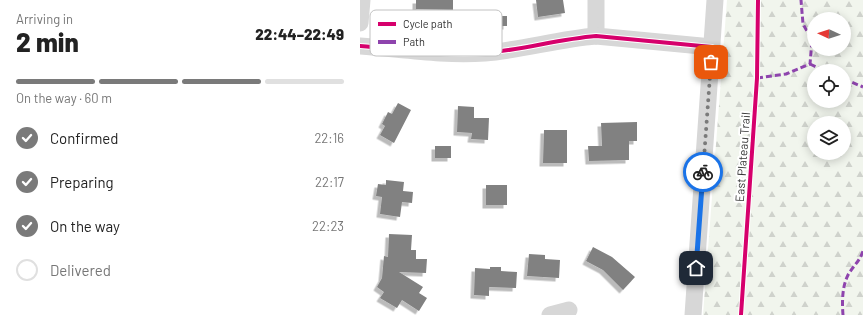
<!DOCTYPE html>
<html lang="en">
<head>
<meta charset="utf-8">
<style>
  body { margin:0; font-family:Barlow,sans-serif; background:#f2f2f2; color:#222; height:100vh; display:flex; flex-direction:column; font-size:15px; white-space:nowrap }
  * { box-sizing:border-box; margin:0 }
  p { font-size:13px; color:#767676 }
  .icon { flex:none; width:22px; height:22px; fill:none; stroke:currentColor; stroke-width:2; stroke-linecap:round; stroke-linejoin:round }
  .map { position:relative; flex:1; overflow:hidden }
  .drawer { display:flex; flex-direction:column; background:#fff; width:360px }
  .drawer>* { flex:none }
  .needle { width:26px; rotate:273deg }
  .fabs { position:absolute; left:447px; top:12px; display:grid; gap:8px }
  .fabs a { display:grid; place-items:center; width:44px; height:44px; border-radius:50%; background:#fff; box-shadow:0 2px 10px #0003; font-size:20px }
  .pin { position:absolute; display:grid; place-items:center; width:34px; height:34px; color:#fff; margin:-17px; border-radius:8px; box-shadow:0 2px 6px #0006 }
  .courier { position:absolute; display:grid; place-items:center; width:40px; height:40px; margin:-20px; border:3px solid #1a73e8; border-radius:50%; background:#fff; color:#222; box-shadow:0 1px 5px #0007 }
  .overview em { font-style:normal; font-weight:800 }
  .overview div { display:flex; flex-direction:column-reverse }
  .overview { display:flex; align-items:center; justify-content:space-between; height:68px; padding:0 16px }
  h1 { font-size:26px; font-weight:800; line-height:30px }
  .bar { display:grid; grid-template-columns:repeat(4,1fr); gap:6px 4px; align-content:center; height:48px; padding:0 16px }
  .bar i { height:5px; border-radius:3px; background:#e0e0e0 }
  .bar .selected { background:#7a7a7a }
  .bar p { grid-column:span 4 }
  ol { padding:0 16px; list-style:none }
  li { display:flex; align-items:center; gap:12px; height:44px }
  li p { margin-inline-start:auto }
  li .icon { padding:4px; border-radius:50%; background:#7a7a7a; color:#fff; stroke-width:4 }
  li:last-child { color:#767676 }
  li i { width:22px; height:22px; border:2px solid #e0e0e0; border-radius:50% }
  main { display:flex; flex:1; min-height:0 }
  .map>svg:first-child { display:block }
</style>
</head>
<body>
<main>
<section class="drawer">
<div class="overview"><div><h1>2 min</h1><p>Arriving in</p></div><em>22:44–22:49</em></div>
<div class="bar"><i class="selected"></i><i class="selected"></i><i class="selected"></i><i></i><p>On the way · 60 m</p></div>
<ol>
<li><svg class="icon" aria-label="check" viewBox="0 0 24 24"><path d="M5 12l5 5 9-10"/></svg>Confirmed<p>22:16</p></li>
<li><svg class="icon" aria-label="check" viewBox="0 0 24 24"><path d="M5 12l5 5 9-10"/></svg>Preparing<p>22:17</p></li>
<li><svg class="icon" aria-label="check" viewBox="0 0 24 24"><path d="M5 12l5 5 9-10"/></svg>On the way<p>22:23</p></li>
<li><i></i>Delivered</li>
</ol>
</section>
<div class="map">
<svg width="503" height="315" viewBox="0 0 503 315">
  <defs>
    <pattern id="forest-firs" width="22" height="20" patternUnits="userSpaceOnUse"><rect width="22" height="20" fill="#f1f5ed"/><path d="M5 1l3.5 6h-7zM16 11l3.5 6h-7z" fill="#cfd2cc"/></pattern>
    <filter id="shadow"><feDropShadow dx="-3.5" dy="3.5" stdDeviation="0" flood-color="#0004"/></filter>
  </defs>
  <rect width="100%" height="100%" fill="#fff"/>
  <!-- forest -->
  <path fill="url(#forest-firs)" fill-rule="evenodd" d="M367 0H503V315H343ZM454 19H484V49H454ZM454 71H484V101H454ZM454 123H484V153H454Z"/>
  <!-- building -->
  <g fill="#818181" filter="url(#shadow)">
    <path d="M56 0H93V10L56 9Z"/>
    <path d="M176 0H203L205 13 178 17Z"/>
    <path d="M128 16H147V26H141V30H128Z"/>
    <path d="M38 103 51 110 34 143 20 135 25 126 22 124 28 112 32 114Z"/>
    <path d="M98 106 114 107V118H129L128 140 111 139 112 133 97 132Z"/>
    <path d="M277 122V141H269V160L229 161 228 146H242L241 123Z"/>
    <path d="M184 130H207V163H183Z"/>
    <rect x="75" y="146" width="16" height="12"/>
    <path d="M26 180 44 182 43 191 53 192 52 203 42 202 40 217 20 214 22 197 16 196 18 184 26 185Z"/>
    <rect x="126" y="185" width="21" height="20"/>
    <path d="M29 234 52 235 51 250H56V259H67L66 273 39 272 63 287 59 293 67 298 59 311 42 300 37 308 20 298 24 292 17 287 22 278 24 256 28 257Z"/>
    <path d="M233 247 252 257 275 277 263 290 243 270 226 261Z"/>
    <path d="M169 254 185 255V259L200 260 199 278 167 276Z"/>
    <path d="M130 267H141V271L157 272 156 288 129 287V296L114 295 115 268 130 269Z"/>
  </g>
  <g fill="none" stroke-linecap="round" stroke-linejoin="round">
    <!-- minor -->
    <g stroke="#d7d7d7" stroke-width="17">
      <path d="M236 0V36"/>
      <path d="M0 23 2 0"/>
      <path d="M0 46C41 49 84 56 125 53 162 50 199 39 236 36L352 47"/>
      <path d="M190 315 209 310"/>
      <path d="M333 315 355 0"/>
    </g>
    <!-- quiet -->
    <g stroke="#8e44ad" stroke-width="3" stroke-dasharray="6 3" stroke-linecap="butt">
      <path d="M450 64 465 71"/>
      <path d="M397 78 426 74 450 64 452 40 443 24 441 0"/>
      <path d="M484 79 503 87"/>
      <path d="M483 315C482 302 482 287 488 275 493 266 500 261 503 251"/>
    </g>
    <!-- cycleway casing -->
    <g stroke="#fff" stroke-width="6">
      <g id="cycleway">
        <path d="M0 46C41 49 84 56 125 53 162 50 199 39 236 36L352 47"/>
        <path d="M381 315 397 78 398 0"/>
      </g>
    </g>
    <!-- cycleway -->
    <use href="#cycleway" stroke="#d6006c" stroke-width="4"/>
  </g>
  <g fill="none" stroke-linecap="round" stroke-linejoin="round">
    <!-- done -->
    <path stroke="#7a7a7a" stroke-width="4" stroke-dasharray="0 7.2" d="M343 172 351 62"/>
    <!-- route -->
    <path stroke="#1a73e8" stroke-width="5" d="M336 268 343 172"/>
  </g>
  <g text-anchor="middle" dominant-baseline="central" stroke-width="4" stroke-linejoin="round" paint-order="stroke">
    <!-- street labels -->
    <g font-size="12" fill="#333" stroke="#fff">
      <text transform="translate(382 157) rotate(-86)">East Plateau Trail</text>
    </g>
  </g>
  <!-- legend -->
  <rect x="10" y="10" width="132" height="46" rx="6" fill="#fff" stroke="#c2c2c2" stroke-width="1"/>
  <rect x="18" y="22" width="18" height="4" fill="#d6006c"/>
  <rect x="18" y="40" width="18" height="4" fill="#8e44ad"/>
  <g font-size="11" fill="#333">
    <text x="43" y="28">Cycle path</text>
    <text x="43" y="46">Path</text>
  </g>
</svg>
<div class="fabs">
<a><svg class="needle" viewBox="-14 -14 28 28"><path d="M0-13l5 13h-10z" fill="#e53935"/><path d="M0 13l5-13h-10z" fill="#767676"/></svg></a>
<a><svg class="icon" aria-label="locate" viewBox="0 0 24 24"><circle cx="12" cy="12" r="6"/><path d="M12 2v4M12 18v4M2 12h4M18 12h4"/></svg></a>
<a><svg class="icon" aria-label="layers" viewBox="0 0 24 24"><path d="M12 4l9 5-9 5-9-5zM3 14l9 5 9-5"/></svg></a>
</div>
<div class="pin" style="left:351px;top:62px;background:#ea580c"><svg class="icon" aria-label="bag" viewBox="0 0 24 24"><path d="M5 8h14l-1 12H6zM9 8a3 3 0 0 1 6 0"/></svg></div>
<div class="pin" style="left:336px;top:268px;background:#1f2937"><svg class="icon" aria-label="home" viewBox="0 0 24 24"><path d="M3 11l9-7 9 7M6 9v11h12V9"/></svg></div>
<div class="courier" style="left:343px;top:172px"><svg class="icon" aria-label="bike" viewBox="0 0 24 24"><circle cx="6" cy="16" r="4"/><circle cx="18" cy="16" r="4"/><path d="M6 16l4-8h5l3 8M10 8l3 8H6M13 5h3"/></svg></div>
</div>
</main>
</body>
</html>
